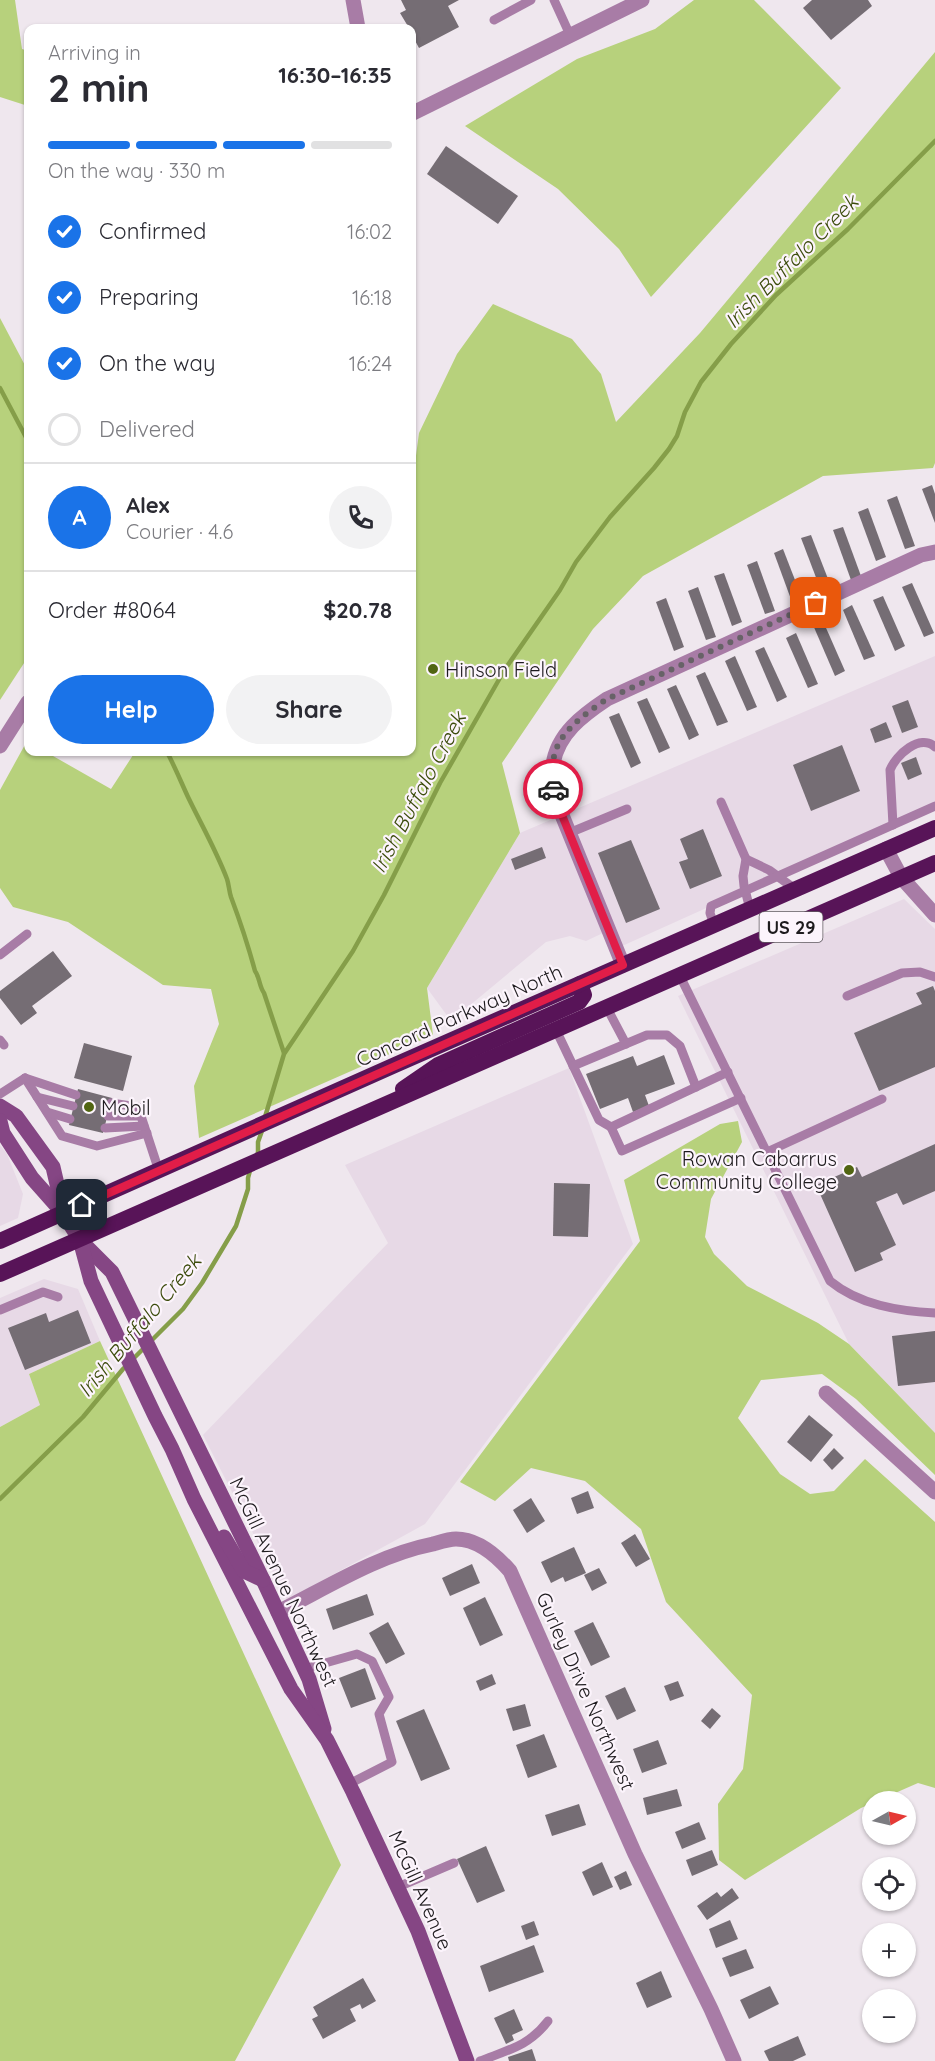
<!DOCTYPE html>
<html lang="en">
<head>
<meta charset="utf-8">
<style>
  body { margin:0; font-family:Quicksand,sans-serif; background:#f2f2f3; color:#2b2b33; height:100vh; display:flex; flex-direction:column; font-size:22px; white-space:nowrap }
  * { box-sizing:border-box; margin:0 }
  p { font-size:20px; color:#7c7c81 }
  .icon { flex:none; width:33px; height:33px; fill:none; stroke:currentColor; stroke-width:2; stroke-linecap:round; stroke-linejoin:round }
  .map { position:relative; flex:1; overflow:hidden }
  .drawer { position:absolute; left:24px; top:24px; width:392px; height:732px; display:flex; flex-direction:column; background:#fff; border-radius:12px; box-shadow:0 2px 4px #0004 }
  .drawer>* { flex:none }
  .needle { width:39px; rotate:82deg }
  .fabs { position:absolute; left:862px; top:1791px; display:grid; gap:12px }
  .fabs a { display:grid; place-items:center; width:54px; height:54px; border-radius:50%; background:#fff; box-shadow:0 2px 4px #0004; font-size:30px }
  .pin { position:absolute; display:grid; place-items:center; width:51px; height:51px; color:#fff; margin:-26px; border-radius:12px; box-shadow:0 3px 9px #0006 }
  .courier { position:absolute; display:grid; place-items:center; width:60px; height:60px; margin:-30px; border:4px solid #e11d48; border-radius:50%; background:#fff; color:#222; box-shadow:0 2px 8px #0007 }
  .overview em { font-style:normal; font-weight:700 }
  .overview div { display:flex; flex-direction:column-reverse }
  .overview { display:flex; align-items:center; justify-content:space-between; height:102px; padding:0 24px }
  h1 { font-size:39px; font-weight:700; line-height:45px }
  .bar { display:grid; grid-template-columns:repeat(4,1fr); gap:9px 6px; align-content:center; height:72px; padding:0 24px }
  .bar i { height:8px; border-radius:4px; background:#e1e1e2 }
  .bar .on { background:#1a73e8 }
  .bar p { grid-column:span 4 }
  .line { display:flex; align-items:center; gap:15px; padding:0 24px; border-top:2px solid #e1e1e2 }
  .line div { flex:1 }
  .round { display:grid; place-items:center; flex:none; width:63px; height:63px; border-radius:32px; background:#f2f2f3 }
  ol { padding:0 24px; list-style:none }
  li { display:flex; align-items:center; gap:18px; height:66px }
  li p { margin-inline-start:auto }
  li .icon { padding:6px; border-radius:50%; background:#1a73e8; color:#fff; stroke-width:4 }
  li:last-child { color:#7c7c81 }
  li i { width:33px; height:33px; border:3px solid #e1e1e2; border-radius:50% }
  .button { display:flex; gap:12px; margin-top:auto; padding:12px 24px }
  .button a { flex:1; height:69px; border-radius:36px; background:#1a73e8; color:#fff; font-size:24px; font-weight:700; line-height:69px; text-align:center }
  .button a+a { background:#f2f2f3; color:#2b2b33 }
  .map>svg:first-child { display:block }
</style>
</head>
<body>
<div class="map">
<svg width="935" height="2061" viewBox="0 0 935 2061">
  <rect width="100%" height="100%" fill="#efe7ee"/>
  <!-- built -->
  <g fill="#e7d9e6">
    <path d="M935 656V805L611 951 603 933 586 941 570 936 546 942 451 1021 427 988 520 833Z"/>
    <path d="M904 899 935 929V1433L849 1344 678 996Z"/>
    <path d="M569 1068 633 1244 425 1524 287 1600 203 1435 388 1243 345 1165Z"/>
    <path d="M0 1145 7 1154 23 1194 18 1218 0 1226Z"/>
    <path d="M44 1279 78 1289 100 1341 29 1374 40 1405 0 1427V1298Z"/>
  </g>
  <!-- green -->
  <g fill="#b7d17c">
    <path d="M0 0H15L22 49 28 51V106L0 97Z"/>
    <path d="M694 0H754L841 88 651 297 619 249 558 189 465 126 577 59 655 29Z"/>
    <path d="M935 52V463L933 468 823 476 643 576 593 629 502 763 520 833 427 988 433 1035 199 1138 194 1086 219 1024 211 989 163 985 68 922 13 907 0 888V790L27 741 28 752H46L111 789 135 752H411V493L419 433 457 354 493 304 572 339 601 374 616 422 700 333Z"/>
    <path d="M0 318 28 371V657L0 700Z"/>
    <path d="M738 1121 742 1142 711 1199 705 1237 714 1254 747 1286 818 1323 849 1344 935 1433V1475L856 1399 822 1374 761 1380 738 1418 780 1474 810 1494 834 1491 865 1459 935 1522V1788L918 1783 861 1808 745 1880 719 1860 718 1804 743 1769 752 1695 666 1602 641 1529 585 1481 531 1468 495 1501 460 1482 640 1241 624 1180 720 1124Z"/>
    <path d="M100 1341 341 1865 235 2061H0V1427L40 1405 29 1374Z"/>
  </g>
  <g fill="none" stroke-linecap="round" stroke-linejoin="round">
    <!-- stream -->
    <g stroke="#859e49" stroke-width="4.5">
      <path d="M0 388 28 441"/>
      <path d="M167 752C175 767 181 782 188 797 201 824 216 850 227 879 229 885 229 891 231 897 240 921 248 945 255 971 260 978 259 986 264 993L284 1053"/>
      <path d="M265 1117 284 1054 353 951 384 895 440 783 505 669 560 590 576 562 610 517 654 468 669 449 677 436 685 412 701 382 731 344 776 295 848 229 935 141"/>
      <path d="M255 1157 258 1153V1142L263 1128"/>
      <path d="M0 1499 83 1417 123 1369 183 1309 202 1283 236 1226 248 1189V1178L251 1167"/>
    </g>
  </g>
  <!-- building -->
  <g fill="#756d74">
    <path d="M401 0H459L448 6 459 27 419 48 411 33V28H409L400 13 406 10Z"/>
    <path d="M812 0H868L872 6 831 40 803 8Z"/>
    <path d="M446 146 518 196 498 224 427 174Z"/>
    <path d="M932 485 935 494V523L922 489Z"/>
    <path d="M897 496 915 546 905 549 887 500Z"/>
    <path d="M868 508 886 557 876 561 858 512Z"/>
    <path d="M843 527 861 576 851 580 833 530Z"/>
    <path d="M811 535 830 584 820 588 801 538Z"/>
    <path d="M783 549 802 598 792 602 774 553Z"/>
    <path d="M757 561 775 611 765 614 747 565Z"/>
    <path d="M724 573 742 622 732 626 714 576Z"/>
    <path d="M912 583 934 633 924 637 902 587Z"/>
    <path d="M698 587 716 637 706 640 688 591Z"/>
    <path d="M883 596 905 646 895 651 873 600Z"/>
    <path d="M666 598 684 647 674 651 656 602Z"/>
    <path d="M852 605 875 656 864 660 843 610Z"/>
    <path d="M823 621 845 671 835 676 813 625Z"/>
    <path d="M796 633 818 684 808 688 786 638Z"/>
    <path d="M764 647 787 697 777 702 755 651Z"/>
    <path d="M735 656 757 707 747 711 725 661Z"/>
    <path d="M705 672 728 722 717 726 696 676Z"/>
    <path d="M676 685 699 735 689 740 667 689Z"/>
    <path d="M647 698 670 748 659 753 637 702Z"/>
    <path d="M908 700 918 727 902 733 892 706Z"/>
    <path d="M619 713 641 763 631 768 609 717Z"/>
    <path d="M886 722 892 737 875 743 870 729Z"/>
    <path d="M842 745 860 791 811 811 793 765Z"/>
    <path d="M916 757 922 774 908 780 901 763Z"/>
    <path d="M703 829 722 876 690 889 679 862 688 859 680 839Z"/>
    <path d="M631 840 660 909 626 923 598 853Z"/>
    <path d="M542 847 546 858 515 870 511 859Z"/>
    <path d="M53 951 72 976 32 1006 37 1013 21 1025 0 998V991Z"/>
    <path d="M933 986 935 991V1067L879 1091 854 1033 922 1004 916 993Z"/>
    <path d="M84 1043 132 1056 123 1091 74 1078Z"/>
    <path d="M664 1055 675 1084 645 1095 649 1106 633 1112 628 1098 600 1109 586 1074 633 1056 637 1066Z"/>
    <path d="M78 1089 112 1098 103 1133 69 1125Z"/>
    <path d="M935 1144V1191L903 1205 897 1193 876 1202 896 1245 880 1253 883 1260 855 1272 816 1185 857 1167 862 1177Z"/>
    <path d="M554 1183 590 1184 588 1237 553 1236Z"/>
    <path d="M78 1310 91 1343 25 1370 8 1328 46 1313 49 1322Z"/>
    <path d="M935 1331V1382L898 1386 892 1336Z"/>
    <path d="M809 1415 833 1435 811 1462 787 1442Z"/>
    <path d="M834 1448 844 1458 832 1470 823 1460Z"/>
    <path d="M588 1491 594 1508 577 1514 571 1498Z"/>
    <path d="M531 1498 545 1521 527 1533 513 1510Z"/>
    <path d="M635 1534 650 1559 636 1567 621 1543Z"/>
    <path d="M574 1547 586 1573 565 1582 563 1577 551 1583 541 1562Z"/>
    <path d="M472 1564 480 1583 450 1596 442 1578Z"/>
    <path d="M599 1568 607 1583 592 1591 584 1575Z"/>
    <path d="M367 1594 374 1615 333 1630 326 1609Z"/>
    <path d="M485 1597 503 1635 480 1646 463 1608Z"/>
    <path d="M388 1622 405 1654 386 1664 369 1633Z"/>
    <path d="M593 1622 610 1657 591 1666 574 1631Z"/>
    <path d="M365 1668 376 1699 351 1708 339 1678Z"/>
    <path d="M492 1674 496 1684 480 1691 476 1681Z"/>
    <path d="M678 1681 684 1696 670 1701 664 1686Z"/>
    <path d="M625 1687 636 1711 617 1720 605 1696Z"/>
    <path d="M525 1704 531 1726 513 1731 506 1709Z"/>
    <path d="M712 1708 721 1716 710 1729 701 1721Z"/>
    <path d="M424 1709 450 1769 421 1781 396 1721Z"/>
    <path d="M544 1734 557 1767 528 1778 516 1745Z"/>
    <path d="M658 1740 667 1764 642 1773 633 1749Z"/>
    <path d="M677 1789 682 1806 647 1815 643 1798Z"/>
    <path d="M579 1804 586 1825 552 1836 545 1815Z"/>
    <path d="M699 1822 706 1839 682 1849 675 1832Z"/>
    <path d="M486 1846 505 1891 477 1903 457 1859Z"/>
    <path d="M712 1850 718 1865 692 1876 686 1860Z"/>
    <path d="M602 1862 613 1887 593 1896 582 1872Z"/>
    <path d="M626 1871 632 1885 620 1890 614 1877Z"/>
    <path d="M732 1888 739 1898 707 1920 697 1906 717 1892 721 1897Z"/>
    <path d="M730 1920 738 1939 716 1948 709 1929Z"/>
    <path d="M534 1921 539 1935 526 1940 521 1926Z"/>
    <path d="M534 1945 544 1972 489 1992 480 1966Z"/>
    <path d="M746 1949 754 1968 730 1977 722 1958Z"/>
    <path d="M661 1971 672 1997 647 2008 636 1983Z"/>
    <path d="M363 1978 376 2001 362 2009 360 2004 350 2009 356 2021 323 2039 312 2019 318 2016 313 2007Z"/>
    <path d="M770 1986 779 2004 749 2019 740 2000Z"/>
    <path d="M514 2009 523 2030 512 2035 514 2040 506 2044 494 2018Z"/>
    <path d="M798 2036 806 2055 793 2061H769L764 2051Z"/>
    <path d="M532 2049 536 2061H509L508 2057Z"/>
  </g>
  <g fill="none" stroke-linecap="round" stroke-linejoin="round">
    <!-- service -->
    <g stroke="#a87ca6" stroke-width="9">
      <path d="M554 0 570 35"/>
      <path d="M494 20 531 0"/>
      <path d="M721 802 746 859 743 876 744 886 750 909"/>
      <path d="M893 825 890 770C896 755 920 733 935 747"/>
      <path d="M569 833 627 809"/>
      <path d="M746 859 769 870 795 889"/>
      <path d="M714 925 710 913 711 906 935 806"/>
      <path d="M0 955 27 934"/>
      <path d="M680 976 830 1281C859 1305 899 1311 935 1313"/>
      <path d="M847 996 902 973 920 972 935 977"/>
      <path d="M607 1008 626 1044"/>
      <path d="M556 1030 599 1120 611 1127"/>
      <path d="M0 1040 4 1045"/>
      <path d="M573 1066 647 1035H667L680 1046 696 1087"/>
      <path d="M728 1072 611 1127 622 1151 741 1098"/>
      <path d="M25 1078 62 1136 97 1146 147 1133"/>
      <path d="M25 1078 76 1095"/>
      <path d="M0 1094 25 1078"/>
      <path d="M37 1097 73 1106"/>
      <path d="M111 1103 138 1107 159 1171"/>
      <path d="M47 1112 70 1119"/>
      <path d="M108 1116H141"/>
      <path d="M105 1128 144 1126"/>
      <path d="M767 1152 882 1099"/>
      <path d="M0 1310 43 1292 58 1297"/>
      <path d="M304 1669 357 1654 372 1661 389 1697 379 1714 392 1762 349 1784"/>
      <path d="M398 1887 454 1863"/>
      <path d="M480 2061C508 2050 529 2046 548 2021"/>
    </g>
    <!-- minor -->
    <g stroke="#a87ca6" stroke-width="15">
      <path d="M353 0 358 28"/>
      <path d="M411 114 642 0"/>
      <path d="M0 746 28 702"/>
      <path d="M886 849 901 877 935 915"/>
      <path d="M623 965 553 793C553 784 552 774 553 765 557 734 583 715 607 699L921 555 935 552"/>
      <path d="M826 1393 935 1492"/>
      <path d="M278 1612C328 1587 378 1555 433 1544 440 1542 449 1539 456 1539 478 1539 496 1555 510 1571L635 1854 711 2009 734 2061"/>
    </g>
    <!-- secondary -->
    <g stroke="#854684" stroke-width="15">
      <path d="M0 1106 16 1116 53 1167 63 1210"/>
      <path d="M0 1121 3 1133 32 1178 63 1213 80 1240 112 1272 263 1580 309 1679 324 1729"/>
      <path d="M80 1240 91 1281 155 1416 172 1449 194 1499 291 1689 327 1740 353 1792 418 1931 467 2061"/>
      <path d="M224 1537 244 1571 263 1580"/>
    </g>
    <!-- trunk -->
    <g stroke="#581458" stroke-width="16">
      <path d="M403 1089 438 1065 579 1002 584 995 580 984"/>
      <path d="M0 1241 395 1065 935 828"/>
      <path d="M0 1274 935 863"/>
    </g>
  </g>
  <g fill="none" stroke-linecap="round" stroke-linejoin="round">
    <!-- done -->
    <path stroke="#676267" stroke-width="6" stroke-dasharray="0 10.8" d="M553 789C553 776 551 760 557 747 567 726 588 712 607 699L816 603"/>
    <!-- route -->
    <path stroke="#e11d48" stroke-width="8" d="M82 1205 623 965 553 793V789"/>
  </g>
  <!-- markers -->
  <g fill="#516512" stroke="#fcf4fc" stroke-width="2">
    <circle cx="433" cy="669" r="6"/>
    <circle cx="89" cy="1107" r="6"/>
    <circle cx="849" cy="1170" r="6"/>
  </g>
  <g text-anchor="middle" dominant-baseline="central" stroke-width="4.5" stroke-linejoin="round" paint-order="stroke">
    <!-- shield labels -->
    <rect fill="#fcf4fc" stroke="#615c61" stroke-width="1.5" x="759.5" y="912" width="63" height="30" rx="4.5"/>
    <g font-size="18" font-weight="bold" fill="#1e1b1e">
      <text x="791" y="927">US 29</text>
    </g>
    <!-- poi labels -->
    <g font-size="20" fill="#1e1b1e" stroke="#fcf4fc" text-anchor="start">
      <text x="445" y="669">Hinson Field</text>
      <text x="101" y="1107">Mobil</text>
      <text x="837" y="1158" text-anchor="end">Rowan Cabarrus<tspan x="837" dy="23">Community College</tspan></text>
    </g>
    <!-- street labels -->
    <g font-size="20" fill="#1e1b1e" stroke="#fcf4fc">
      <text transform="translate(459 1015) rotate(-24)">Concord Parkway North</text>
      <text transform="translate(284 1582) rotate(65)">McGill Avenue Northwest</text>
      <text transform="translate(586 1691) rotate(66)">Gurley Drive Northwest</text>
      <text transform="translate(421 1890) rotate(66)">McGill Avenue</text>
    </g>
    <!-- water labels -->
    <g font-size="21" font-style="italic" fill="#3c4c0c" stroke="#fcf4fc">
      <text transform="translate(791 261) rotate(-45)">Irish Buffalo Creek</text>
      <text transform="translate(418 792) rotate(-62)">Irish Buffalo Creek</text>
      <text transform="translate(139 1325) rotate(-50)">Irish Buffalo Creek</text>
    </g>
  </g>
</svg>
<div class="fabs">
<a><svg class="needle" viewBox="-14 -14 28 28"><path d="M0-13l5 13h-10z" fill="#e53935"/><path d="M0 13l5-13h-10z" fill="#7c7c81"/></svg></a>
<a><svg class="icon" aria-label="locate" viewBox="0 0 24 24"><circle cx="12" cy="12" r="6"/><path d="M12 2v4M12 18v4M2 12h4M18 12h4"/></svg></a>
<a>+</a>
<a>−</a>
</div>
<div class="pin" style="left:816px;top:603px;background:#ea580c"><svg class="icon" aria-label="bag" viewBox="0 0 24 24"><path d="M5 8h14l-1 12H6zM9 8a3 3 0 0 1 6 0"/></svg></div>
<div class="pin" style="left:82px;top:1205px;background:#1f2937"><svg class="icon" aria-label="home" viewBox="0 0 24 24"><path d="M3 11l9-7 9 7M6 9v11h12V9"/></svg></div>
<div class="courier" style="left:553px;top:789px"><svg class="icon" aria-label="car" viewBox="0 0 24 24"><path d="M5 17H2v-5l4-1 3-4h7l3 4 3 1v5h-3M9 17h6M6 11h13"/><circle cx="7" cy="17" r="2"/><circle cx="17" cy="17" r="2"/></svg></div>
<section class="drawer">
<div class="overview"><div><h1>2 min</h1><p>Arriving in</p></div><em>16:30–16:35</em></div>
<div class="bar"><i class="on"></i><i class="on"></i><i class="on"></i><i></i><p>On the way · 330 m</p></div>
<ol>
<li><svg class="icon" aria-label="check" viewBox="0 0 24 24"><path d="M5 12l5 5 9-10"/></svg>Confirmed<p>16:02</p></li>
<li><svg class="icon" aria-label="check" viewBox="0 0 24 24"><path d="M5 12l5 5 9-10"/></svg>Preparing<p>16:18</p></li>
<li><svg class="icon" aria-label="check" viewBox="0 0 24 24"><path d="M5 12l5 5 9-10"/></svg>On the way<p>16:24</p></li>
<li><i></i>Delivered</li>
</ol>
<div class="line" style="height:108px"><b class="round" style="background:#1a73e8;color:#fff">A</b><div><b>Alex</b><p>Courier · 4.6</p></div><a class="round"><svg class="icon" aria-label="phone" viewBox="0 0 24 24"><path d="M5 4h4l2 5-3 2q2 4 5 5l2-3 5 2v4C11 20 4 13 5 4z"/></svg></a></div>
<div class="line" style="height:78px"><div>Order #8064</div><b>$20.78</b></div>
<div class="button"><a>Help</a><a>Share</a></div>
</section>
</div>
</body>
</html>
